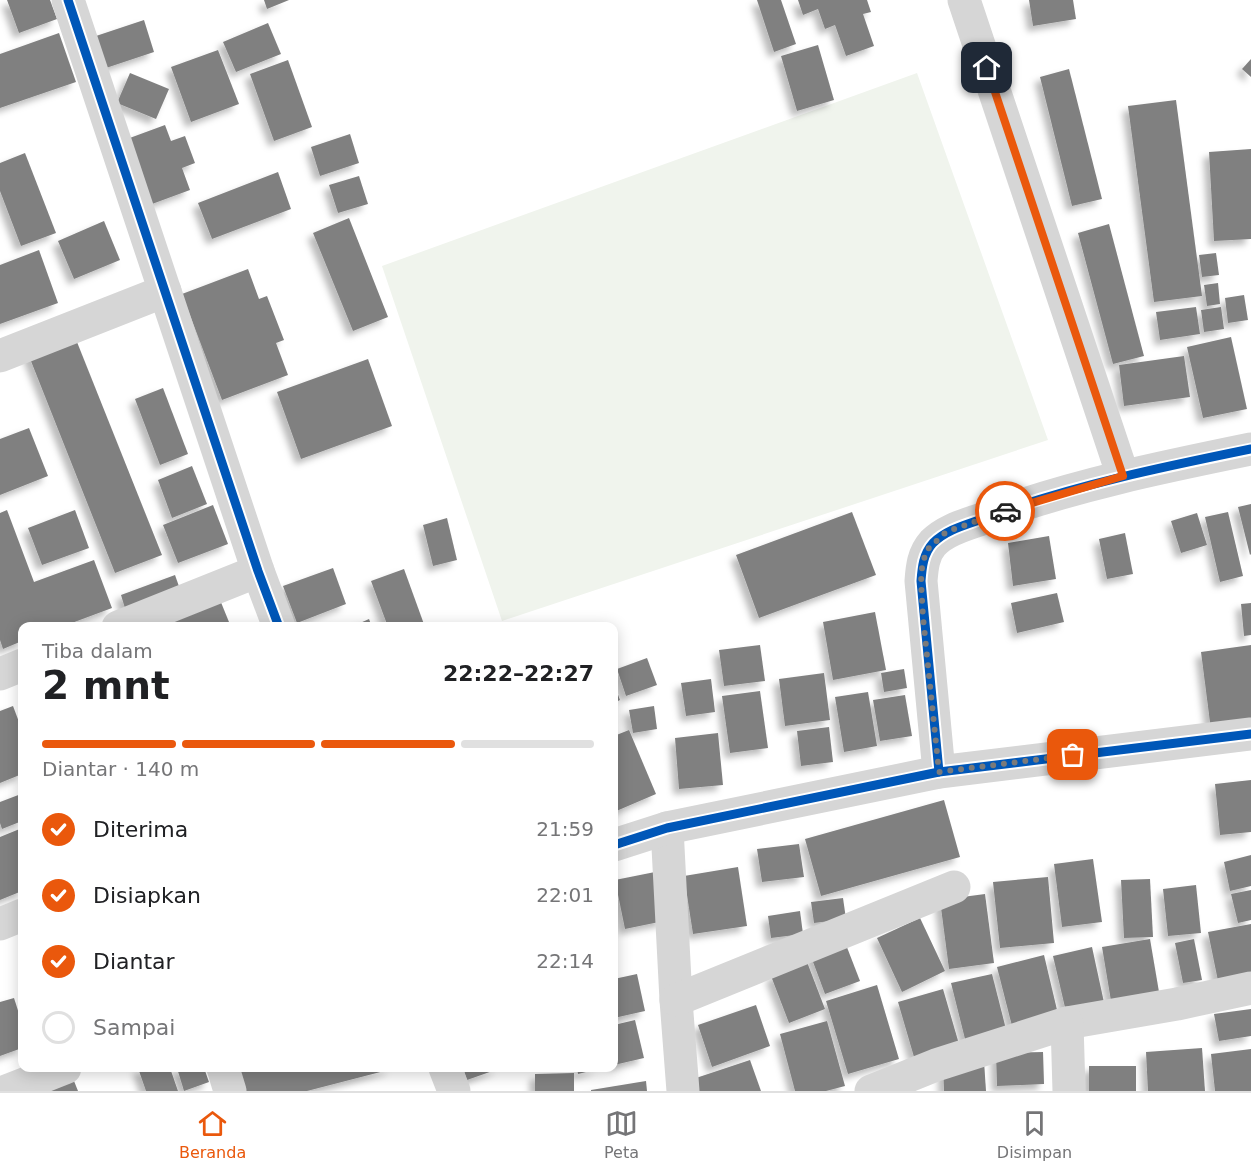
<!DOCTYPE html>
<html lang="id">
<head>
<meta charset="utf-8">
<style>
  body { margin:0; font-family:"DejaVu Sans",sans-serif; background:#f2f2f2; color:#202124; height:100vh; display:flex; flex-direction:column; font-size:22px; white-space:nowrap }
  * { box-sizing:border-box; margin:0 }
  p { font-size:20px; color:#757577 }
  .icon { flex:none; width:33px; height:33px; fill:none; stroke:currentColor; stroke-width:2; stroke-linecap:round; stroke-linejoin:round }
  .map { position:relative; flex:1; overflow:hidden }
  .details { position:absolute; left:18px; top:622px; width:600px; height:450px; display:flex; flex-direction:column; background:#fff; border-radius:12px; box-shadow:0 3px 15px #0003 }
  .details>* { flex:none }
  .pin { position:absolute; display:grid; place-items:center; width:51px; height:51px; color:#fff; margin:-26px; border-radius:12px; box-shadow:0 3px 9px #0006 }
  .courier { position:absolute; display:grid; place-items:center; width:60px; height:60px; margin:-30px; border:4px solid #ea580c; border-radius:50%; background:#fff; color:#222; box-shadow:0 2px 8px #0007 }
  .head em { font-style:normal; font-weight:700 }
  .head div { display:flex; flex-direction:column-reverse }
  .head { display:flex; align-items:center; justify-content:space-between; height:102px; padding:0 24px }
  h1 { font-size:39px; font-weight:700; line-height:45px }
  .bar { display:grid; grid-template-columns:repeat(4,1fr); gap:9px 6px; align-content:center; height:72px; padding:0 24px }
  .bar i { height:8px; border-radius:4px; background:#e0e0e0 }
  .bar .current { background:#ea580c }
  .bar p { grid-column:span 4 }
  ol { padding:0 24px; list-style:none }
  li { display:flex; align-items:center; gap:18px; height:66px }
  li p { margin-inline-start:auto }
  li .icon { padding:6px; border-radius:50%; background:#ea580c; color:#fff; stroke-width:4 }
  li:last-child { color:#757577 }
  li i { width:33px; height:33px; border:3px solid #e0e0e0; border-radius:50% }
  .menu { display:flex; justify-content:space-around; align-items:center; height:84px; border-top:2px solid #e0e0e0; background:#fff; font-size:16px; color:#757577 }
  .menu a { display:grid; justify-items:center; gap:3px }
  .menu .current { color:#ea580c }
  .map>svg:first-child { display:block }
</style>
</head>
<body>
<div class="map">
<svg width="1251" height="1091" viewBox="0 0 1251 1091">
  <defs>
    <filter id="shadow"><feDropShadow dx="-5.5" dy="5.5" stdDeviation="3" flood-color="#0004"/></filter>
  </defs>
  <rect width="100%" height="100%" fill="#fff"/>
  <!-- pitch -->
  <path fill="#f0f4ed" d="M917 73 1048 440 502 621 382 266Z"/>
  <!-- building -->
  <g fill="#808080" filter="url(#shadow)">
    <path d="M7 0H50L57 19 19 33Z"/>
    <path d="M264 0H289L267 9Z"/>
    <path d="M757 0H781L796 44 774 52Z"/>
    <path d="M798 0H867L871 12 863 14 874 46 846 56 835 25 825 29 818 9 803 15Z"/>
    <path d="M1029 0H1073L1076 19 1033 26Z"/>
    <path d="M144 20 154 52 100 70 90 38Z"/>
    <path d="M268 23 281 54 236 72 223 42Z"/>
    <path d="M59 33 76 82 0 108V54Z"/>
    <path d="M818 45 834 100 797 111 781 56Z"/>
    <path d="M218 50 239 104 191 122 171 67Z"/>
    <path d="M1251 59V77L1242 69Z"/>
    <path d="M288 60 312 127 274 141 250 74Z"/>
    <path d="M1069 69 1102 199 1072 206 1040 77Z"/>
    <path d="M130 73 169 89 156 119 117 103Z"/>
    <path d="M1176 100 1202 296 1154 302 1128 106Z"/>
    <path d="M165 125 171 141 185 136 195 163 182 168 190 190 152 204 127 139Z"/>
    <path d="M350 134 359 163 320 176 311 147Z"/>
    <path d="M1251 149V239L1214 241 1209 152Z"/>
    <path d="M25 153 56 233 21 246 0 191V163Z"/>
    <path d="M278 172 291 209 212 239 198 203Z"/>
    <path d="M359 176 368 204 338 213 329 185Z"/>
    <path d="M349 218 388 317 353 331 313 233Z"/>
    <path d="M104 221 120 260 74 279 58 241Z"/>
    <path d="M1109 224 1144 356 1113 364 1078 233Z"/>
    <path d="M39 250 58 303 0 324V265Z"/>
    <path d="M1216 253 1219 275 1202 277 1199 255Z"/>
    <path d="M248 269 259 299 267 296 284 340 276 343 288 375 222 400 182 294Z"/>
    <path d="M1218 283 1220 304 1207 306 1204 285Z"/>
    <path d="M1244 295 1248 320 1228 323 1225 298Z"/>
    <path d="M1196 307 1200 334 1160 340 1156 312Z"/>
    <path d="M1221 307 1224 329 1204 332 1201 310Z"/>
    <path d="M73 332 162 555 115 573 27 351Z"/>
    <path d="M1231 337 1247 409 1203 418 1187 347Z"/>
    <path d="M1184 356 1190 397 1124 406 1119 365Z"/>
    <path d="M368 359 392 426 301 459 277 392Z"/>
    <path d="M163 388 188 454 160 465 135 399Z"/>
    <path d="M29 428 48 476 0 495V439Z"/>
    <path d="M192 466 207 504 172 518 158 480Z"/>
    <path d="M1251 504V554L1250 555 1238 507Z"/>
    <path d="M213 505 228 544 178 563 163 525Z"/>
    <path d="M7 510 34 582 94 560 112 608 61 627H22V641L3 649 0 640V513Z"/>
    <path d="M75 510 89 548 42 565 28 528Z"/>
    <path d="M852 512 876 575 759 618 736 555Z"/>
    <path d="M1228 512 1243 576 1220 582 1205 517Z"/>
    <path d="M1197 513 1207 545 1181 553 1171 521Z"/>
    <path d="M447 518 457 560 433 566 423 525Z"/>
    <path d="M1125 533 1133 574 1107 579 1099 539Z"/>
    <path d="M1049 536 1056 579 1013 586 1008 543Z"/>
    <path d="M333 568 346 604 297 623 283 586Z"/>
    <path d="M404 569 425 627H388L371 581Z"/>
    <path d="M175 575 182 595 127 615 121 595Z"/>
    <path d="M216 590 231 627H144Z"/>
    <path d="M1057 593 1064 622 1017 633 1011 603Z"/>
    <path d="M1251 603V635L1244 636 1241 604Z"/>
    <path d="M875 612 886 670 833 680 823 622Z"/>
    <path d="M369 619 372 627H351Z"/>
    <path d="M760 645 765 681 724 686 719 650Z"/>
    <path d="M1251 645V725L1211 730 1201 652Z"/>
    <path d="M647 658 657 685 626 696 617 669Z"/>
    <path d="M904 669 907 688 884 692 881 673Z"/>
    <path d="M824 673 830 720 785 726 779 679Z"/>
    <path d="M711 679 715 712 686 716 681 683Z"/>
    <path d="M614 684 620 700 614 703Z"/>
    <path d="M760 691 768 748 730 753 722 696Z"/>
    <path d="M868 692 877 746 844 752 835 697Z"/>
    <path d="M905 695 912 736 880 741 873 700Z"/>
    <path d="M13 706 22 730V774L0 783V711Z"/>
    <path d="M654 706 657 729 633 733 629 710Z"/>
    <path d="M829 727 833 762 801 766 797 731Z"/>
    <path d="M629 730 656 794 614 812V736Z"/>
    <path d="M718 733 723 785 679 789 675 738Z"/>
    <path d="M1251 780V832L1220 835 1215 784Z"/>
    <path d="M21 794 22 821 2 829 0 823V802Z"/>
    <path d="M944 800 960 857 821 896 805 839Z"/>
    <path d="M22 828V891L0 900V837Z"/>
    <path d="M799 844 804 877 762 882 757 849Z"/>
    <path d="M1251 855V886L1230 891 1224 862Z"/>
    <path d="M1093 859 1102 922 1062 927 1054 864Z"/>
    <path d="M738 867 747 926 693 934 684 876Z"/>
    <path d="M655 872 664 921 625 929 615 880Z"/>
    <path d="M1048 877 1054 943 1000 948 993 882Z"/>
    <path d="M1150 879 1153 937 1124 938 1121 880Z"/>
    <path d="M1196 885 1201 933 1168 936 1163 889Z"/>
    <path d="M1251 890V920L1238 923 1231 894Z"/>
    <path d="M985 894 994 963 949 969 940 900Z"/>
    <path d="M843 898 846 919 814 923 811 902Z"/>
    <path d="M800 911 803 934 771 938 768 916Z"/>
    <path d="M920 918 945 971 902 992 877 938Z"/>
    <path d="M1251 924V975L1218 981 1208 932Z"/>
    <path d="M843 937 860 981 825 994 809 951Z"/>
    <path d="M1150 939 1159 992 1111 1001 1102 947Z"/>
    <path d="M1194 939 1202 980 1183 983 1175 943Z"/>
    <path d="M1092 947 1105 1007 1067 1016 1053 956Z"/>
    <path d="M1044 955 1058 1014 1012 1026 997 967Z"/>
    <path d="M807 962 825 1009 789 1023 771 976Z"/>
    <path d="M637 974 645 1011 614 1018V979Z"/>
    <path d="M992 974 1007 1033 966 1043 951 983Z"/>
    <path d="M877 985 899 1059 848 1074 826 1001Z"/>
    <path d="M943 989 959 1044 914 1057 898 1002Z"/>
    <path d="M14 998 22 1023V1048L0 1056V1002Z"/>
    <path d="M756 1005 770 1046 712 1067 698 1025Z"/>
    <path d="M1251 1009V1036L1219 1041 1214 1014Z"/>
    <path d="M635 1020 644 1058 614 1065V1025Z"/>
    <path d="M827 1021 845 1086 826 1091H795L780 1034Z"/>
    <path d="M1202 1048 1205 1091H1148L1146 1052Z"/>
    <path d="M1251 1049V1091H1215L1211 1054Z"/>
    <path d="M1043 1052 1044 1084 997 1086 996 1053Z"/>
    <path d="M750 1060 761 1091H697L693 1079Z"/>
    <path d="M984 1061 986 1091H944L943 1063Z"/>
    <rect x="1089" y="1066" width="47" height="25"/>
    <path d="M138 1068H170L178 1091H146Z"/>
    <path d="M177 1068H204L209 1082 184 1091Z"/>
    <path d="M235 1068H392V1069L307 1091H241Z"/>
    <path d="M463 1068H501L467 1080Z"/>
    <path d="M577 1068H598V1069L578 1074Z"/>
    <path d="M574 1073V1091H535V1074Z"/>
    <path d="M72 1076 78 1091H33Z"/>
    <path d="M646 1081 647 1091H591V1090Z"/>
  </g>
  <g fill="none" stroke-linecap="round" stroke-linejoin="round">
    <!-- minor -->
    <g stroke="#d6d6d6" stroke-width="33">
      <path d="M68 0 258 571 279 627"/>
      <path d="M964 0 1123 476"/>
      <path d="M0 356 165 291"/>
      <path d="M118 627 258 571"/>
      <path d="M0 674 22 665"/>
      <path d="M939 772 921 581C922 568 923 554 933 543 948 528 970 524 990 516 1075 485 1163 467 1251 449"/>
      <path d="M667 828 676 1000 683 1091"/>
      <path d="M614 845 667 828 939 772 1251 734"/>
      <path d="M0 924 22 915"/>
      <path d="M676 1000 954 887"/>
      <path d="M1067 1023 1177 1004 1251 988"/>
      <path d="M223 1068 230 1091"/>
      <path d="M445 1068 454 1091"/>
      <path d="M6 1091 65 1068"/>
      <path d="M871 1091 936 1065 1067 1023 1069 1091"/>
    </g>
    <!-- cycleway casing -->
    <g stroke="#fff" stroke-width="13">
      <g id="cycleway">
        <path d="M68 0 258 571 279 627"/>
        <path d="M939 772 921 581C922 568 923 554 933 543 948 528 970 524 990 516 1075 485 1163 467 1251 449"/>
        <path d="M614 845 667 828 939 772 1251 734"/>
      </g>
    </g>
    <!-- cycleway -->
    <use href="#cycleway" stroke="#0057b8" stroke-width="9"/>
  </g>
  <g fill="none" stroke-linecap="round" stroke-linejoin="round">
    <!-- done -->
    <path stroke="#7a7a7a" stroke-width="6" stroke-dasharray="0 10.8" d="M1005 511 946 532 926 551 922 568 921 582 923 617 939 772 1073 755"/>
    <!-- route -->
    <path stroke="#ea580c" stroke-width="8" d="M987 68 1123 476 1005 511"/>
  </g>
</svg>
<div class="pin" style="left:1073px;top:755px;background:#ea580c"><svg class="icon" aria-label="bag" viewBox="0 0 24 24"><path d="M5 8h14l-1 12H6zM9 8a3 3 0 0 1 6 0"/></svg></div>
<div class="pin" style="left:987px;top:68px;background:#1f2937"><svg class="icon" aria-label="home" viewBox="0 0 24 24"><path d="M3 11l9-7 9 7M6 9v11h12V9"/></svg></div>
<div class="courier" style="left:1005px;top:511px"><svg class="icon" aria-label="car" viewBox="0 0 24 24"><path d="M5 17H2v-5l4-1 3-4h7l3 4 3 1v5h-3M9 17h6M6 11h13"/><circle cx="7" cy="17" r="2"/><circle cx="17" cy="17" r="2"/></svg></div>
<section class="details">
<div class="head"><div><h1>2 mnt</h1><p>Tiba dalam</p></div><em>22:22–22:27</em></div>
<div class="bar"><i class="current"></i><i class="current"></i><i class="current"></i><i></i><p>Diantar · 140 m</p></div>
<ol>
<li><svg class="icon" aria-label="check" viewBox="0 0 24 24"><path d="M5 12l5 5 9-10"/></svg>Diterima<p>21:59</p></li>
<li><svg class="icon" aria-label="check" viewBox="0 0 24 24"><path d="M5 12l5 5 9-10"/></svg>Disiapkan<p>22:01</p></li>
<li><svg class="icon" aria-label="check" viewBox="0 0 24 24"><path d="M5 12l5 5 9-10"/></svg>Diantar<p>22:14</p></li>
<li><i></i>Sampai</li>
</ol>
</section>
</div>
<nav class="menu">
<a class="current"><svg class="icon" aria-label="home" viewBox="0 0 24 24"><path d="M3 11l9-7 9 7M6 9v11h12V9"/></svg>Beranda</a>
<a><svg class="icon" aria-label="map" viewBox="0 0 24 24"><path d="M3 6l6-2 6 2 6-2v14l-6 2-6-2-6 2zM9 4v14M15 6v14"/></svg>Peta</a>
<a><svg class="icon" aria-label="saved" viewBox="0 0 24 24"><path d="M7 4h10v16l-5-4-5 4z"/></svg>Disimpan</a>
</nav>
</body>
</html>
